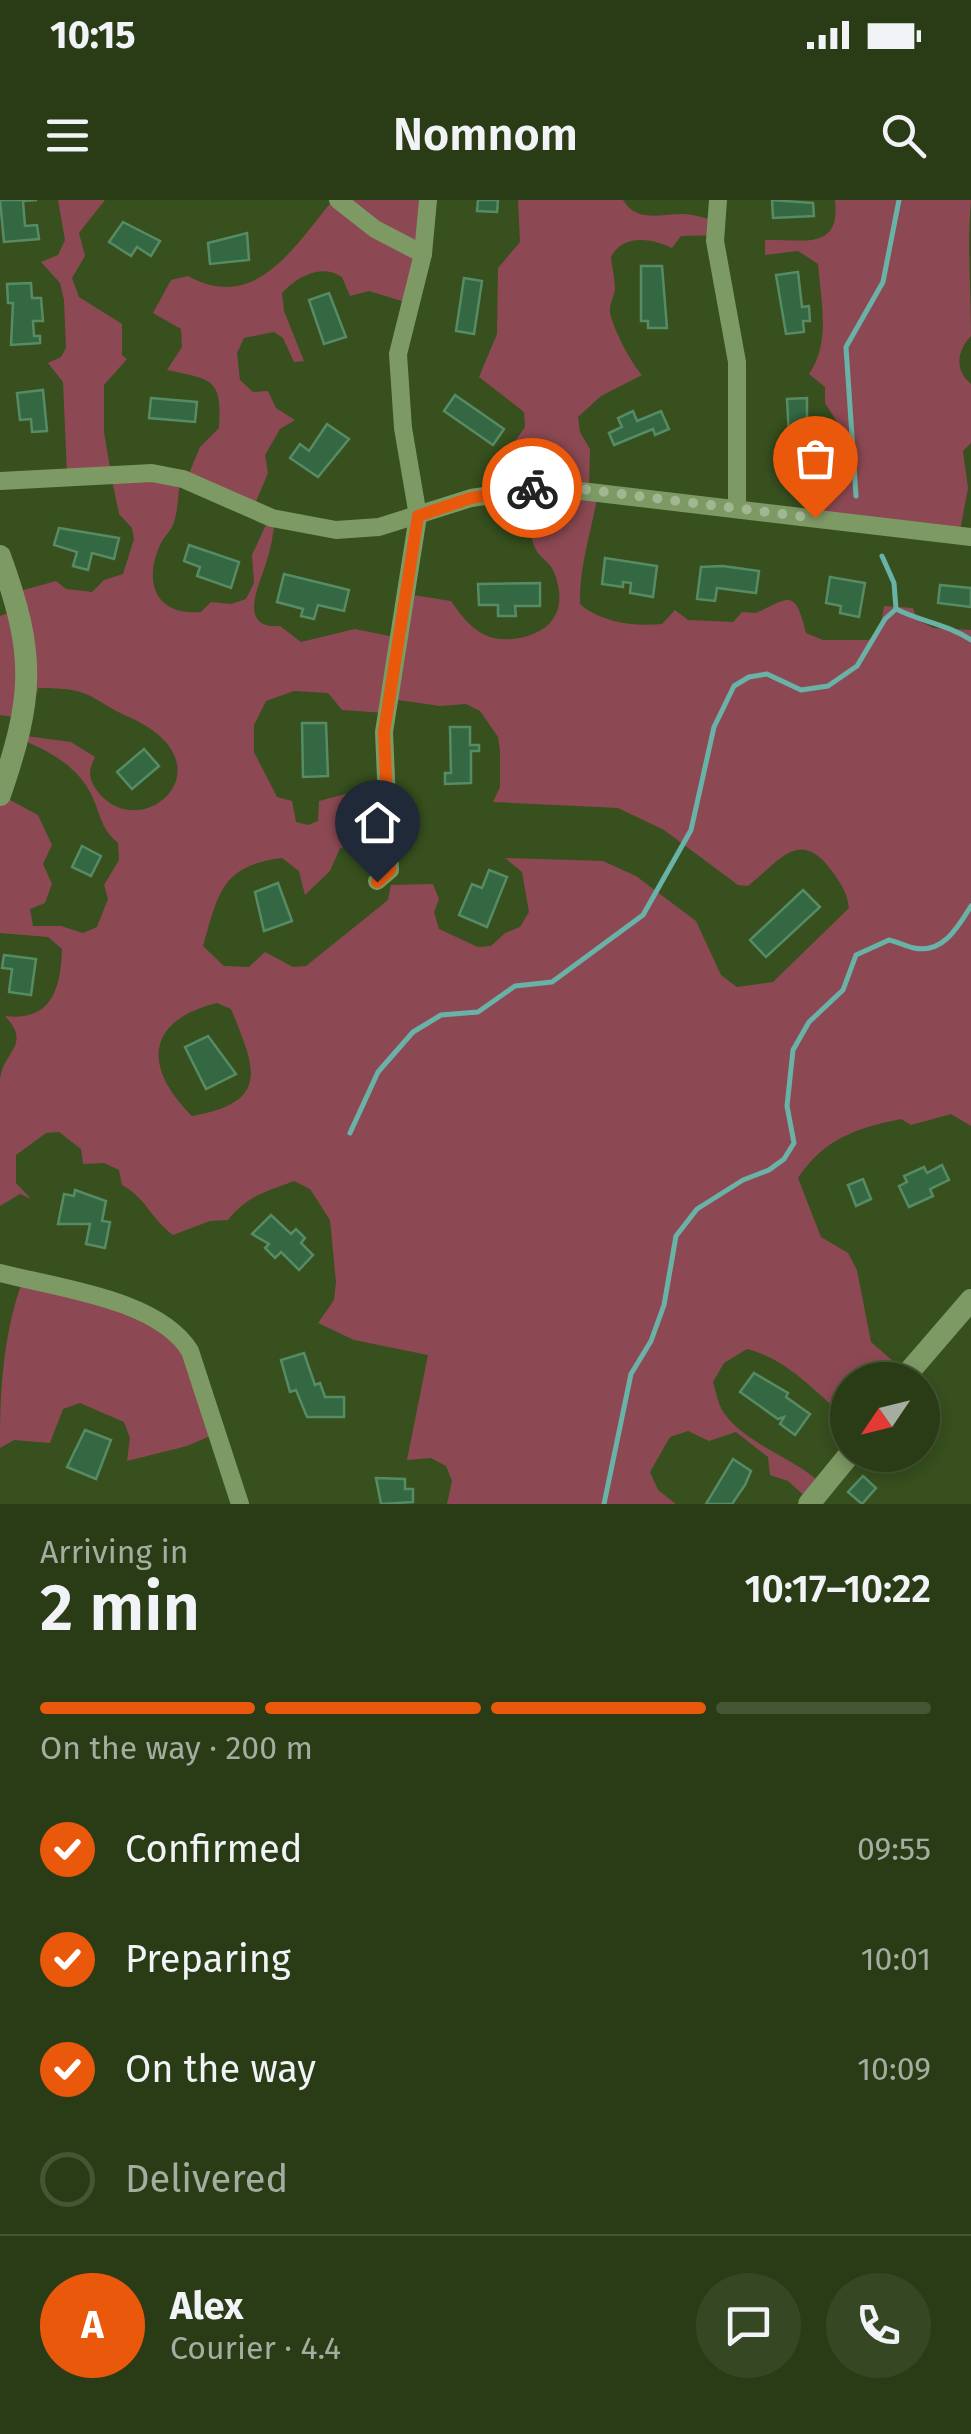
<!DOCTYPE html>
<html lang="en">
<head>
<meta charset="utf-8">
<style>
  body { margin:0; font-family:"Fira Sans",sans-serif; background:#354723; color:#f1f3f6; height:100vh; display:flex; flex-direction:column; font-size:38px; white-space:nowrap }
  * { box-sizing:border-box; margin:0 }
  p { font-size:32px; color:#a5ada1 }
  .icon { flex:none; width:55px; height:55px; fill:none; stroke:currentColor; stroke-width:2; stroke-linecap:round; stroke-linejoin:round }
  .map { position:relative; height:1304px; overflow:hidden }
  .panel { display:flex; flex-direction:column; background:#293c16; flex:1 }
  .panel>* { flex:none }
  .needle { width:65px; rotate:235deg }
  .fabs { position:absolute; left:830px; top:1162px; display:grid; gap:20px }
  .fabs a { display:grid; place-items:center; width:110px; height:110px; border-radius:50%; background:#293c16; box-shadow:0 5px 15px #0003,0 0 0 2px #455635; font-size:50px }
  .pin { position:absolute; display:grid; place-items:center; width:85px; height:85px; color:#fff; margin:-102px -42px; border-radius:50% 50% 50% 0; rotate:-45deg; box-shadow:0 0 10px #0007 }
  .pin .icon { rotate:45deg }
  .courier { position:absolute; display:grid; place-items:center; width:100px; height:100px; margin:-50px; border:8px solid #ea580c; border-radius:50%; background:#fff; color:#222; box-shadow:0 2px 12px #0007 }
  .overview em { font-style:normal; font-weight:600 }
  .overview div { display:flex; flex-direction:column-reverse }
  .overview { display:flex; align-items:center; justify-content:space-between; height:170px; padding:0 40px }
  h1 { font-size:65px; font-weight:600; line-height:75px }
  .bar { display:grid; grid-template-columns:repeat(4,1fr); gap:15px 10px; align-content:center; height:120px; padding:0 40px }
  .bar i { height:12px; border-radius:8px; background:#455635 }
  .bar .current { background:#ea580c }
  .bar p { grid-column:span 4 }
  .line { display:flex; align-items:center; gap:25px; padding:0 40px; border-top:2px solid #455635 }
  .line div { flex:1 }
  .round { display:grid; place-items:center; flex:none; width:105px; height:105px; border-radius:52px; background:#354723 }
  ol { padding:0 40px; list-style:none }
  li { display:flex; align-items:center; gap:30px; height:110px }
  li p { margin-inline-start:auto }
  li .icon { padding:10px; border-radius:50%; background:#ea580c; color:#fff; stroke-width:4 }
  li:last-child { color:#a5ada1 }
  li i { width:55px; height:55px; border:5px solid #455635; border-radius:50% }
  .status { display:flex; justify-content:space-between; align-items:center; height:70px; padding:0 50px; background:#293c16; direction:ltr }
  .status svg { height:28px; fill:currentColor }
  header { display:flex; justify-content:space-between; align-items:center; height:130px; padding:0 40px; background:#293c16; font-size:45px; font-weight:600 }
  .map>svg:first-child { display:block }
</style>
</head>
<body>
<div class="status"><b>10:15</b><svg viewBox="0 0 49 12"><path d="M0 12V9h3v3zM5 12V6h3v6zM10 12V3h3v9zM15 12V0h3v12zM26 1h20v11H26zM47 4h2v5h-2z"/></svg></div>
<header><svg class="icon" aria-label="menu" viewBox="0 0 24 24"><path d="M4 6h16M4 12h16M4 18h16"/></svg>Nomnom<svg class="icon" aria-label="search" viewBox="0 0 24 24"><circle cx="10" cy="10" r="6"/><path d="M15 15l6 6"/></svg></header>
<div class="map">
<svg width="971" height="1304" viewBox="0 0 971 1304">
  <rect width="100%" height="100%" fill="#37501e"/>
  <!-- green -->
  <g fill="#8c4953" fill-rule="evenodd">
    <path d="M58 0H105L79 33 85 56 72 78 79 97 122 124V155L127 159 104 185V232L111 274 180 282C178 295 178 310 174 322 172 330 165 335 161 343 143 380 154 416 201 412L211 402 231 404 246 399 254 383 252 355 268 320 275 321C273 334 271 348 267 360 261 382 235 429 280 426L301 442 355 429 399 438 413 395 451 401C466 423 482 442 511 439 552 435 569 410 554 372 550 362 539 357 535 348 523 320 529 279 526 249L515 241 525 227 524 212 479 177 497 134 498 68 520 42 518 0H623C637 23 661 14 682 14 694 14 710 20 722 22L720 35 681 36 672 48C651 38 623 34 611 57 612 67 615 79 615 89 614 98 609 103 610 112 612 127 631 163 642 175L601 196 578 217 580 232 590 249 589 288 598 292C592 331 579 364 580 404 600 422 635 427 662 424L675 410 688 420 733 422 742 412 756 413C789 398 795 387 806 433L823 440H869L880 429 884 406 913 408 917 420 934 428 971 430V926L951 914 911 925 901 919C856 928 824 939 798 978L821 1037 848 1053 857 1070 871 1142 907 1173 904 1180H848L847 1218C815 1193 790 1160 747 1149L724 1163 713 1182C716 1191 718 1205 724 1213 748 1246 794 1257 823 1285L810 1301 788 1281 770 1275 768 1257 736 1232 709 1241 688 1231 670 1237 650 1272 658 1290 676 1304H447L452 1281 446 1266 431 1258 407 1260 428 1155 354 1140 318 1123 334 1100 336 1082 330 1020 310 989 294 981C266 992 248 995 228 1020L210 1021 173 1035C151 1019 146 998 122 985L119 970 104 963 83 964 81 949 59 932 46 933 16 955V983L31 999 20 994 0 1006C0 965 0 920 0 879 4 850 32 845 5 816 51 822 61 789 62 749L48 737 0 733V604L10 600 38 615 52 645 43 664 52 684 45 703 30 709 33 726H61L83 733 97 727 108 699 104 685 119 660 118 643C103 630 102 621 95 603 83 571 57 555 27 542L26 536 71 542 95 557C88 572 88 578 98 592 142 647 233 565 131 518 85 497 95 488 38 488L30 519 0 515V416L22 408 20 391 56 381 66 389 92 392 104 380 123 374 134 339 132 328 119 314 111 275 67 274 63 182 48 163 61 157 66 148 64 100 60 83 41 62 58 55 65 40ZM294 491 328 493 342 510 385 513 391 499 440 506 466 504 480 511 498 537 500 551V587L493 602 618 608 664 630 738 685 748 686C781 660 799 627 832 671 841 684 847 692 849 708L773 782 737 787 721 775 696 721 636 676 603 661 505 658 522 672 529 712 520 727 505 733 491 746 478 747 439 729 434 712 439 699 433 684 391 685 388 700 306 766 293 767 265 752 249 767 224 766 203 746C218 693 222 665 282 658L299 671 305 695 330 671 340 648 386 639 382 592 349 593 319 601 318 621 308 625 296 622 292 601 277 597 254 552V525L266 501ZM217 803 231 809C254 866 273 902 192 916 143 867 145 821 217 803Z"/>
    <path d="M333 0H427L408 103 369 91 350 96 342 77C321 63 297 77 282 93L284 111 304 161 294 162 283 138 274 132 244 138 237 153 240 180 253 192 268 191 276 208 295 220 280 229 265 255 268 273 252 311 188 276 200 247 219 228C222 178 213 180 167 170L182 147 181 129 153 113 171 80 188 76C256 114 295 45 333 0Z"/>
    <path d="M835 0H971C967 46 971 89 971 136 957 151 954 170 971 184V243L963 251 968 288 960 331 819 311 825 247 837 222 825 203V187L809 174C831 143 821 101 818 64L798 51 765 55V40C803 39 841 51 835 0Z"/>
    <path d="M23 1079 175 1126 222 1231 187 1246 127 1261 130 1238 124 1222 80 1203 63 1209 50 1243 14 1240 0 1248C0 1188 3 1135 23 1079Z"/>
  </g>
  <g fill="none" stroke-linecap="round" stroke-linejoin="round">
    <!-- stream -->
    <g stroke="#69b2a7" stroke-width="5">
      <path d="M856 296 846 147 883 82 899 0"/>
      <path d="M882 356 894 383 896 409C922 422 947 424 971 440"/>
      <path d="M350 933 378 872 413 832 441 815 478 812 515 786 552 782 643 715 691 630 714 527 734 486 749 477 767 474 801 490 828 486 857 466 885 419 896 409"/>
      <path d="M604 1304 631 1174 651 1141 664 1105 676 1036 697 1009 743 980 769 970 784 959 794 943 787 906 793 850 809 822 843 790 856 755 889 740C898 742 905 746 914 748 943 754 958 727 971 706"/>
    </g>
  </g>
  <!-- building -->
  <g fill="#346843" stroke="#578b64" stroke-width="2.5">
    <path d="M0 0H37L23 1 25 26 37 25 39 39 4 42Z"/>
    <path d="M478 0H498L497 12 477 11Z"/>
    <path d="M772 0 813 3 814 16 773 18Z"/>
    <path d="M123 22 160 41 151 56 137 47 131 56 109 42Z"/>
    <path d="M247 33 249 60 210 64 208 43Z"/>
    <path d="M641 66H662L667 128H648V121H641Z"/>
    <path d="M798 72 802 107 809 106 810 121H803L804 132 786 134 776 75Z"/>
    <path d="M464 78 482 81 474 134 456 131Z"/>
    <path d="M31 83 32 98H41L43 121H33L34 136H40V143L11 145 13 103H8L7 84Z"/>
    <path d="M329 93 346 137 324 144 309 100Z"/>
    <path d="M43 190 47 231 32 232 31 219 20 220 17 193Z"/>
    <path d="M455 195 504 229 493 245 444 211Z"/>
    <path d="M151 198 197 202 195 222 149 218Z"/>
    <path d="M807 198V254L790 255 787 199Z"/>
    <path d="M633 211 637 221 661 211 669 229 655 235 653 229 614 245 609 233 622 227 618 218Z"/>
    <path d="M327 224 349 239 318 277 290 258 300 244 309 251Z"/>
    <path d="M59 328 119 338 114 359 92 353 88 370 73 366 77 352 54 345Z"/>
    <path d="M189 345 239 362 231 388 197 376 200 367 184 361Z"/>
    <path d="M605 358 657 366 653 397 630 393 631 383 623 382V387L602 384Z"/>
    <path d="M723 366 759 371 756 393 717 388 715 401 697 399 701 367Z"/>
    <path d="M284 374 349 390 344 411 318 405 314 419 301 416 303 409 277 402Z"/>
    <path d="M830 377 865 383 859 417 840 413 841 406 826 403Z"/>
    <path d="M540 383V406H515L516 416H498V405H479L478 384Z"/>
    <path d="M940 385 971 388V407L938 403Z"/>
    <path d="M302 523H326L328 576 303 577Z"/>
    <path d="M450 527H470V545H479V551H471V583L445 584V573H451Z"/>
    <path d="M144 549 159 566 132 589 117 572Z"/>
    <path d="M82 646 101 656 91 676 72 667Z"/>
    <path d="M489 670 507 677 487 727 459 715 472 684 482 688Z"/>
    <path d="M278 683 292 721 264 731 255 692Z"/>
    <path d="M803 690 820 707 766 757 750 740Z"/>
    <path d="M4 755 36 759 31 795 9 792 12 769 2 768Z"/>
    <path d="M208 836 236 874 206 889 185 847Z"/>
    <path d="M942 965 949 980 930 989 933 996 909 1007 899 986 907 982 904 976 924 967 927 973Z"/>
    <path d="M863 979 871 999 856 1006 848 985Z"/>
    <path d="M75 990 106 1001 102 1021 110 1022 105 1048 86 1044 90 1024H58L64 994 74 996Z"/>
    <path d="M271 1015 291 1034 296 1029 305 1038 301 1043 313 1055 299 1070 281 1052 275 1058 265 1048 269 1044 252 1034Z"/>
    <path d="M304 1153 315 1185 320 1183 325 1197H344V1217H307L296 1190 290 1192 281 1160Z"/>
    <path d="M754 1173 788 1193 786 1197 810 1214 795 1235 780 1224 784 1217 778 1219 740 1192Z"/>
    <path d="M85 1230 111 1240 96 1279 67 1267Z"/>
    <path d="M733 1259 751 1271 745 1285 732 1304H706Z"/>
    <path d="M863 1276 876 1288 862 1304 848 1292Z"/>
    <path d="M376 1278 405 1279V1289H413V1302L381 1304Z"/>
  </g>
  <g fill="none" stroke-linecap="round" stroke-linejoin="round">
    <!-- minor -->
    <g stroke="#7d9964" stroke-width="18">
      <path d="M338 0 375 29 423 54"/>
      <path d="M718 0 715 41 737 162V308"/>
      <path d="M0 281 152 273 183 279 272 318 336 330 379 327 471 298 547 287 971 337"/>
      <path d="M377 681 390 670 384 532 418 316 403 228 398 154 423 54 428 0"/>
      <path d="M0 1073C57 1088 158 1099 190 1151L240 1304"/>
    </g>
    <!-- tertiary -->
    <g stroke="#7d9964" stroke-width="22">
      <path d="M0 356C36 455 34 496 0 595"/>
      <path d="M902 1180 971 1100"/>
      <path d="M809 1304 849 1255"/>
    </g>
  </g>
  <g fill="none" stroke-linecap="round" stroke-linejoin="round">
    <!-- done -->
    <path stroke="#a3b692" stroke-width="10" stroke-dasharray="0 18" d="M532 288H573L815 318"/>
    <!-- route -->
    <path stroke="#ea580c" stroke-width="12" d="M377 682 390 670 384 532 418 316 471 298 532 288"/>
  </g>
</svg>
<div class="fabs">
<a><svg class="needle" viewBox="-14 -14 28 28"><path d="M0-13l5 13h-10z" fill="#e53935"/><path d="M0 13l5-13h-10z" fill="#a5ada1"/></svg></a>
</div>
<div class="pin" style="left:815px;top:318px;background:#ea580c"><svg class="icon" aria-label="bag" viewBox="0 0 24 24"><path d="M5 8h14l-1 12H6zM9 8a3 3 0 0 1 6 0"/></svg></div>
<div class="pin" style="left:377px;top:682px;background:#1f2937"><svg class="icon" aria-label="home" viewBox="0 0 24 24"><path d="M3 11l9-7 9 7M6 9v11h12V9"/></svg></div>
<div class="courier" style="left:532px;top:288px"><svg class="icon" aria-label="bike" viewBox="0 0 24 24"><circle cx="6" cy="16" r="4"/><circle cx="18" cy="16" r="4"/><path d="M6 16l4-8h5l3 8M10 8l3 8H6M13 5h3"/></svg></div>
</div>
<section class="panel">
<div class="overview"><div><h1>2 min</h1><p>Arriving in</p></div><em>10:17–10:22</em></div>
<div class="bar"><i class="current"></i><i class="current"></i><i class="current"></i><i></i><p>On the way · 200 m</p></div>
<ol>
<li><svg class="icon" aria-label="check" viewBox="0 0 24 24"><path d="M5 12l5 5 9-10"/></svg>Confirmed<p>09:55</p></li>
<li><svg class="icon" aria-label="check" viewBox="0 0 24 24"><path d="M5 12l5 5 9-10"/></svg>Preparing<p>10:01</p></li>
<li><svg class="icon" aria-label="check" viewBox="0 0 24 24"><path d="M5 12l5 5 9-10"/></svg>On the way<p>10:09</p></li>
<li><i></i>Delivered</li>
</ol>
<div class="line" style="height:180px"><b class="round" style="background:#ea580c;color:#fff">A</b><div><b>Alex</b><p>Courier · 4.4</p></div><a class="round"><svg class="icon" aria-label="chat" viewBox="0 0 24 24"><path d="M4 5h16v11H9l-5 4z"/></svg></a><a class="round"><svg class="icon" aria-label="phone" viewBox="0 0 24 24"><path d="M5 4h4l2 5-3 2q2 4 5 5l2-3 5 2v4C11 20 4 13 5 4z"/></svg></a></div>
</section>
</body>
</html>
